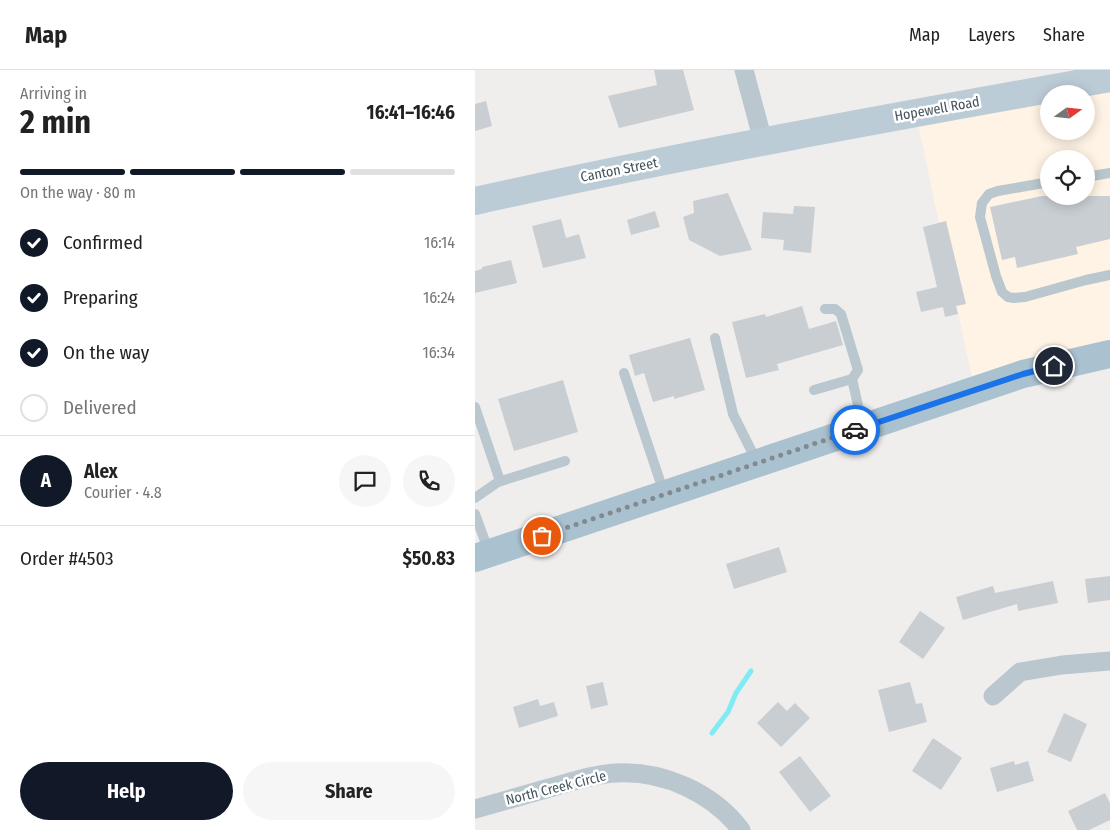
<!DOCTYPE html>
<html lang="en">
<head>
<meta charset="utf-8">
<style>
  body { margin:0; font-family:"Fira Sans Condensed",sans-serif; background:#f6f6f6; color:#222; height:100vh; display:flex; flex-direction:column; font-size:19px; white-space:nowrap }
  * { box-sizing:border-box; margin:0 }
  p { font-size:16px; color:#767676 }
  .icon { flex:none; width:28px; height:28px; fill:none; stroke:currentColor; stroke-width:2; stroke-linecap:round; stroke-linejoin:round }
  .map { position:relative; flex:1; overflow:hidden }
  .side { display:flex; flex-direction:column; background:#fff; width:475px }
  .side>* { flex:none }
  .needle { width:32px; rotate:75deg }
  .buttons { position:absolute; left:565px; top:15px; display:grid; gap:10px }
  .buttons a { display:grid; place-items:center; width:55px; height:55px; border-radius:50%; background:#fff; box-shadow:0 2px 12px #0003; font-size:25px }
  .pin { position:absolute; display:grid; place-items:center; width:42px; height:42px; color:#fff; margin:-21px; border:2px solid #fff; border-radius:50%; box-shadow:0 1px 5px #0007 }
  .courier { position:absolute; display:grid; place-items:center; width:50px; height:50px; margin:-25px; border:4px solid #1a73e8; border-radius:50%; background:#fff; color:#222; box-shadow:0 1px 6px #0007 }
  .summary em { font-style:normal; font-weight:700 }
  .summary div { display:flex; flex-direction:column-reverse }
  .summary { display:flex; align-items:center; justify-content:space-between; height:85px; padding:0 20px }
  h1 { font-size:32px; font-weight:700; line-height:38px }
  .bar { display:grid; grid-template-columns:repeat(4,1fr); gap:8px 5px; align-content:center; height:60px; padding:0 20px }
  .bar i { height:6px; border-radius:4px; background:#e0e0e0 }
  .bar .on { background:#111827 }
  .bar p { grid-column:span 4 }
  .line { display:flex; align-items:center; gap:12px; padding:0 20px; border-top:1px solid #e0e0e0 }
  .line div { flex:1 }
  .round { display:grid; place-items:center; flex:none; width:52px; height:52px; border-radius:26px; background:#f6f6f6 }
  ol { padding:0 20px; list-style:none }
  li { display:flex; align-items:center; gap:15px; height:55px }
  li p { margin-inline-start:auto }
  li .icon { padding:5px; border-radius:50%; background:#111827; color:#fff; stroke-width:4 }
  li:last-child { color:#767676 }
  li i { width:28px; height:28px; border:2px solid #e0e0e0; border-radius:50% }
  .action { display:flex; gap:10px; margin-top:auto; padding:10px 20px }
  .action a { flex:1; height:58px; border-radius:30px; background:#111827; color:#fff; font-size:20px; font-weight:700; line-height:58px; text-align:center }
  .action a+a { background:#f6f6f6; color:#222 }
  header { display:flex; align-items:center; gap:30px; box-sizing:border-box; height:70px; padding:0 25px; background:#fff; border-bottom:1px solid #e0e0e0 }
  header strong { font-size:24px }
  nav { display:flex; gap:28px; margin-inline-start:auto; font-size:18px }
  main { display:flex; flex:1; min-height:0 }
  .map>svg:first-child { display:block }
</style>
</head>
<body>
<header>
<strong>Map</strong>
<nav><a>Map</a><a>Layers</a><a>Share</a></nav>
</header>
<main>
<section class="side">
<div class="summary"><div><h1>2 min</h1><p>Arriving in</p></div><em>16:41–16:46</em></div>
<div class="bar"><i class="on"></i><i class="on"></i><i class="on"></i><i></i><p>On the way · 80 m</p></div>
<ol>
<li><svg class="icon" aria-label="check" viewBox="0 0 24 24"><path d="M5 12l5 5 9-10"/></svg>Confirmed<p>16:14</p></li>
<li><svg class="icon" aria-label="check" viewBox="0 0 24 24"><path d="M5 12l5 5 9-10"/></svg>Preparing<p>16:24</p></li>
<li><svg class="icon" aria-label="check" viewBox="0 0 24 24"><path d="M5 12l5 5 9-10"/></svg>On the way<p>16:34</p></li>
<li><i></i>Delivered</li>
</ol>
<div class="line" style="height:90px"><b class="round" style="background:#111827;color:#fff">A</b><div><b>Alex</b><p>Courier · 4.8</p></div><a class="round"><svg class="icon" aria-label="chat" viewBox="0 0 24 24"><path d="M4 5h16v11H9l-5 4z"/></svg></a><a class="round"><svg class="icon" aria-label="phone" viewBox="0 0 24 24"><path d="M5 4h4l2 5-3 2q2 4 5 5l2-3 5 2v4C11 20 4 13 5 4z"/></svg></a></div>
<div class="line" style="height:65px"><div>Order #4503</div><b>$50.83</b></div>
<div class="action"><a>Help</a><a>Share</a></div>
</section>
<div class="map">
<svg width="635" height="760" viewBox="0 0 635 760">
  <rect width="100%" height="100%" fill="#f0eded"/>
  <!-- commercial -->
  <path fill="#fef3e4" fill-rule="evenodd" d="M635 4V285L498 313 439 35ZM574 24H611V61H574ZM574 89H611V126H574Z"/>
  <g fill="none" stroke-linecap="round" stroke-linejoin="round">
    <!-- stream -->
    <path stroke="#7febf4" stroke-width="5" d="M237 663 253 642 261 623 276 601"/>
  </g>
  <!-- building -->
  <g fill="#c9ced3">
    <path d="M179 0H208L219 40 144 58 133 26 182 15Z"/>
    <path d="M11 31 17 56 0 61V34Z"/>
    <path d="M253 123 277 180 245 186 214 170 208 147 219 143 218 131Z"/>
    <path d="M567 126H635V169L601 177 603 184 542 198 540 187 527 190 515 137Z"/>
    <path d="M319 136 340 137 336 183 308 180 309 170 286 168 288 142 318 144Z"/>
    <path d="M180 141 185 157 156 165 152 150Z"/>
    <path d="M86 149 91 168 104 164 111 188 68 198 57 156Z"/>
    <path d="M471 151 491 234 481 236 483 244 470 247 468 237 446 242 441 222 462 217 448 157Z"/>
    <path d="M36 190 42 213 0 223V201L7 199V197Z"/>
    <path d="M327 236 334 259 361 251 368 275 302 294 304 300 271 308 257 252 290 244 291 247Z"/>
    <path d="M215 268 230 320 199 329V326L178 332 169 303 160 306 154 285Z"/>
    <path d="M88 310 103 362 39 381 23 329Z"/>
    <path d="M304 477 312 502 259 519 251 494Z"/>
    <path d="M635 506V530L613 533 610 509Z"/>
    <path d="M578 511 583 533 543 541 542 534 488 550 481 527 518 516 520 523Z"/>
    <path d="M445 541 470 558 448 589 424 572Z"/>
    <path d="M128 612 133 635 116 639 111 616Z"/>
    <path d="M435 612 441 634 447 633 452 652 414 662 403 620Z"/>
    <path d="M63 629 65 636 79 632 83 646 44 658 38 637Z"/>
    <path d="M303 632 312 641 320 633 335 648 306 677 282 653Z"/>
    <path d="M589 643 612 654 596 692 572 682Z"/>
    <path d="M458 668 487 688 466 720 437 701Z"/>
    <path d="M325 686 356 726 335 742 304 702Z"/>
    <path d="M539 691 540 695 553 691 559 711 522 722 515 698Z"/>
    <path d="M630 723 635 733V750L614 760H602L593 741Z"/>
  </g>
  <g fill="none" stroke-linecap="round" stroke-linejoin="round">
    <!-- lane -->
    <g stroke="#bac7ce" stroke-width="10">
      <path d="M611 107 635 103"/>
      <path d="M574 112 523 121 514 124 507 133 505 147 521 206 527 222 533 227 539 228 550 227 611 210 635 205"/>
      <path d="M240 268 258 344 282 392"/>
      <path d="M149 303 189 423"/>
      <path d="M377 309 388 357"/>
      <path d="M339 320 377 309 383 300 366 244 360 239H350"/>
      <path d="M0 337 25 411"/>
      <path d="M0 428 23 412 90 391"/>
      <path d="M0 444 14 482"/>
    </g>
    <!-- street -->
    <g stroke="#bac7ce" stroke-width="19">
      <path d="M269 0 288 71"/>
      <path d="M518 626 545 602 587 595 635 591"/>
      <path d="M0 739C26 732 52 724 78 717 99 711 120 704 141 703 188 700 238 723 266 760"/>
    </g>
    <!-- secondary -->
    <path stroke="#bcccd7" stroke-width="28" d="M0 131C211 84 423 46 635 8"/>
    <!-- primary -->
    <path stroke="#aac1cf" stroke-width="28" d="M0 488 548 304 635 284"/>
  </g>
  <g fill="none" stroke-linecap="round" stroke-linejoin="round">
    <!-- done -->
    <path stroke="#808a8f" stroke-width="5" stroke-dasharray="0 9" d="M67 466 380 360"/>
    <!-- route -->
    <path stroke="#1a73e8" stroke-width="6" d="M380 360 548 304 579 296"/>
  </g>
  <g text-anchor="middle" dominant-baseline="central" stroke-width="5" stroke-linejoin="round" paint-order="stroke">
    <!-- street labels -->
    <g font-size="14" fill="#44545d" stroke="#fff">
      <text transform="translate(462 39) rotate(-10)">Hopewell Road</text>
      <text transform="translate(144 100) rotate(-11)">Canton Street</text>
      <text transform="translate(81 718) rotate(-14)">North Creek Circle</text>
    </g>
  </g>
</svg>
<div class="buttons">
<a><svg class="needle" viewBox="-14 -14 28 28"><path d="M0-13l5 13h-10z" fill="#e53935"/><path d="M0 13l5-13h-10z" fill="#767676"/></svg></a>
<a><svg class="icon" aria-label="locate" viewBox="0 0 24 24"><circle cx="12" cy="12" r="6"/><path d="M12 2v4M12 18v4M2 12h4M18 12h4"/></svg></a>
</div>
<div class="pin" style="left:67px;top:466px;background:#ea580c"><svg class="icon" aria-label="bag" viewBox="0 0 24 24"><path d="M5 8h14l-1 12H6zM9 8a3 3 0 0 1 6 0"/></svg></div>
<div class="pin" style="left:579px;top:296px;background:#1f2937"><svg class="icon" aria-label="home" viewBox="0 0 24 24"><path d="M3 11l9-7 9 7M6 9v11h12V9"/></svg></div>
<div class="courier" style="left:380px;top:360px"><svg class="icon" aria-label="car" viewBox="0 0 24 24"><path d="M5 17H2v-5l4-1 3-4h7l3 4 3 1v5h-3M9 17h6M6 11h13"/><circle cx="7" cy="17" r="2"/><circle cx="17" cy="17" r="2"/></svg></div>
</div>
</main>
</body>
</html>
